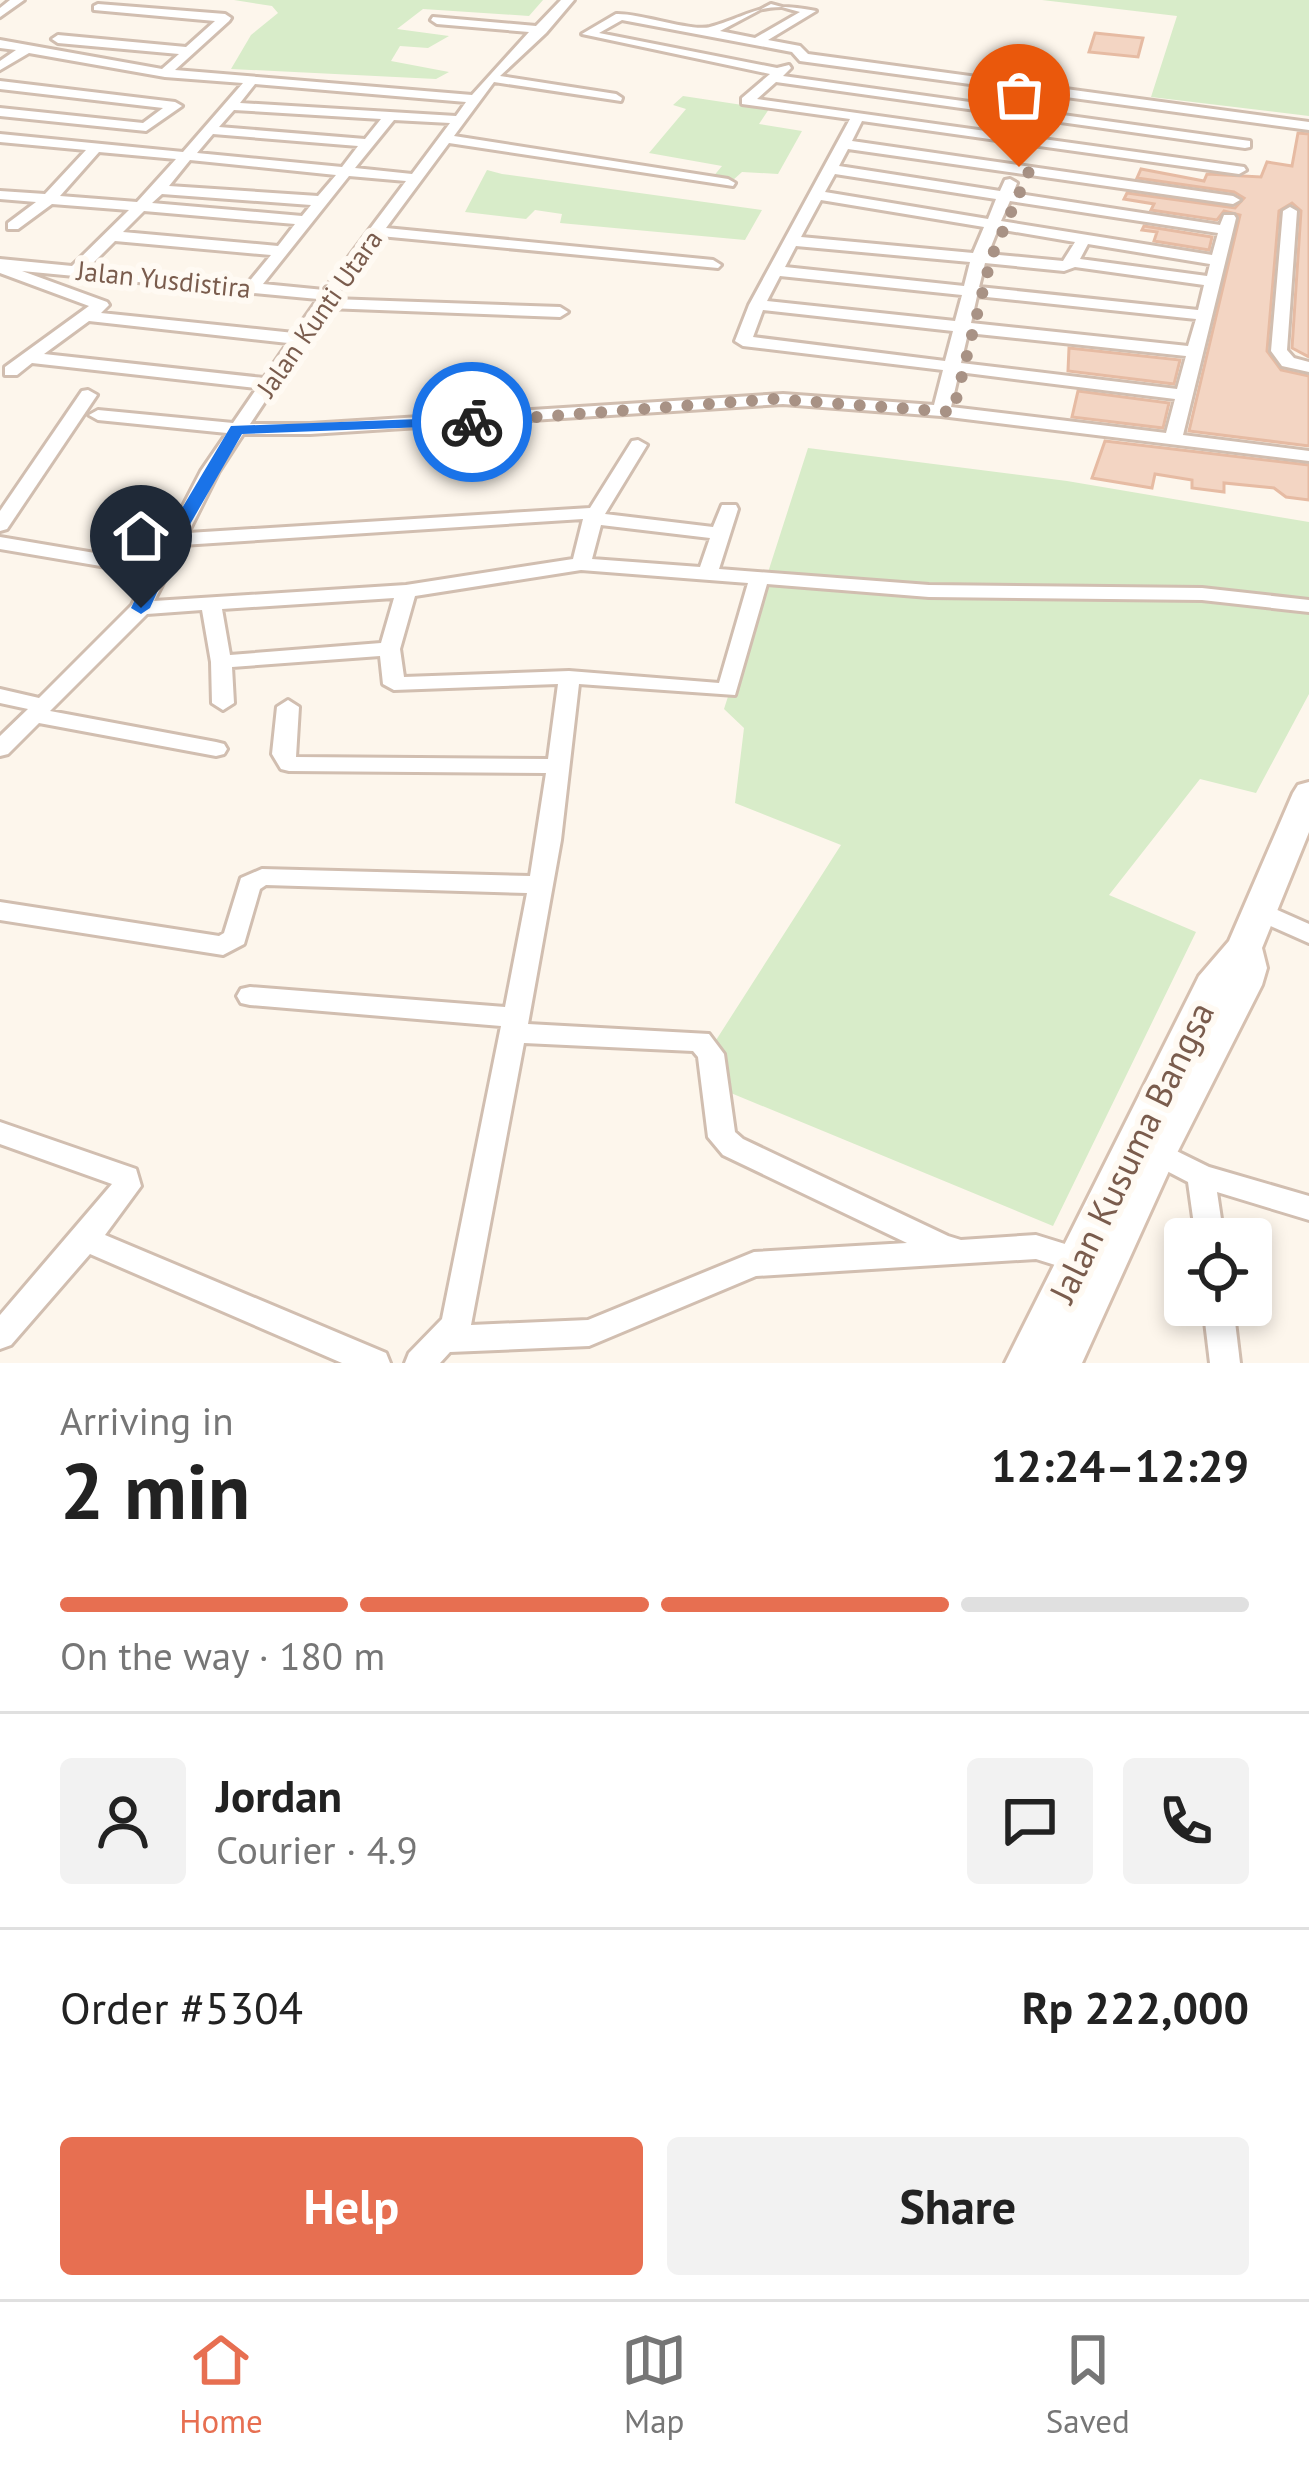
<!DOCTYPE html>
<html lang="en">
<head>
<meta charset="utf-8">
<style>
  body { margin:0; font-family:"PT Sans",sans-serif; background:#f2f2f2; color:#222; height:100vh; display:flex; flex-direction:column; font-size:45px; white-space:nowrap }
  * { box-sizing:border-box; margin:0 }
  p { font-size:39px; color:#767676 }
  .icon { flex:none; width:66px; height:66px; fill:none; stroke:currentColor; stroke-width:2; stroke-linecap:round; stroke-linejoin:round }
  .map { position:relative; height:1363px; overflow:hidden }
  .drawer { display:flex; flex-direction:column; background:#fff; flex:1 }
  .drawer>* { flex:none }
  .tools { position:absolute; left:1164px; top:1218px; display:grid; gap:24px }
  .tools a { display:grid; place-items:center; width:108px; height:108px; border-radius:12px; background:#fff; box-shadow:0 6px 18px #0003; font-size:60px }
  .pin { position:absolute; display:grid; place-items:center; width:102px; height:102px; color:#fff; margin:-123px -51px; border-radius:50% 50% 50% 0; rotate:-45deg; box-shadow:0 0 12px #0007 }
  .pin .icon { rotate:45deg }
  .courier { position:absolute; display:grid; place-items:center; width:120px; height:120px; margin:-60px; border:9px solid #1a73e8; border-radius:50%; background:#fff; color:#222; box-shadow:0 3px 15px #0007 }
  .headline em { font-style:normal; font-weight:700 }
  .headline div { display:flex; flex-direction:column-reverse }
  .headline { display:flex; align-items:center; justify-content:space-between; height:204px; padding:0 60px }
  h1 { font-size:78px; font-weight:700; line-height:90px }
  .bar { display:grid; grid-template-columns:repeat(4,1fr); gap:18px 12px; align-content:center; height:144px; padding:0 60px }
  .bar i { height:15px; border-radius:9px; background:#e0e0e0 }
  .bar .current { background:#e76f51 }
  .bar p { grid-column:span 4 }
  .line { display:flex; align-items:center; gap:30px; padding:0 60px; border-top:3px solid #e0e0e0 }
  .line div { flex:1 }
  .round { display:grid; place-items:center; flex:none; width:126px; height:126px; border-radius:12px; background:#f2f2f2 }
  .button { display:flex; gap:24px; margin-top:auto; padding:24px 60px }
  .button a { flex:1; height:138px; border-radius:12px; background:#e76f51; color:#fff; font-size:48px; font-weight:700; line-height:138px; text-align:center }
  .button a+a { background:#f2f2f2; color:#222 }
  .tab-bar { display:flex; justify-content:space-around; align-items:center; height:168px; border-top:3px solid #e0e0e0; background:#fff; font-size:33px; color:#767676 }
  .tab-bar a { display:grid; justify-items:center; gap:6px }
  .tab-bar .current { color:#e76f51 }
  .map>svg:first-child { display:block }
</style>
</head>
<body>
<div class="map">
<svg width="1309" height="1363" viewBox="0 0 1309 1363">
  <rect width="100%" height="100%" fill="#fdf6ec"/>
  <!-- green -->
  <g fill="#d8ecc9">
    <path d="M234 0H543L529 16 423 9 397 29 449 36 428 48 400 46 391 61 449 72 436 79 231 69 251 35 278 13 272 6Z"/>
    <path d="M1042 0H1309V116L1151 97 1177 16Z"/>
    <path d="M683 96 769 109 759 124 802 131 778 174 742 172 732 181 712 178 722 166 649 153 686 109 673 105Z"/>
    <path d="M487 170 502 174 762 210 745 240 560 223 562 214 535 210 526 219 465 212Z"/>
    <path d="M808 448 1067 481 1309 522V694L1256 793 1200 779 1109 895 1196 932 1053 1226 726 1091 711 1048 841 845 735 803 744 728 724 709Z"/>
  </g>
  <!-- building -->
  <g fill="#f3d5c3" stroke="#e6bba3" stroke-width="3">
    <path d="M1095 33 1143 38 1138 57 1089 52Z"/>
    <path d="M1298 133 1309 134V357L1292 348 1301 211 1292 203 1279 211 1267 351 1281 370 1309 376V446L1189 431 1240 215 1224 211 1217 220 1151 210 1154 204 1124 199 1127 193 1235 208 1244 198 1234 192 1137 178 1141 169 1204 181 1207 174 1261 177 1267 162 1292 166Z"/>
    <path d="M1144 226 1212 237 1209 250 1154 241 1157 232 1142 230Z"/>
    <path d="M1069 348 1180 360 1174 384 1068 371Z"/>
    <path d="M1078 391 1169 403 1163 428 1072 417Z"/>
    <path d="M1105 441 1309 465V500L1286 497 1274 488 1224 483V492L1192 488V480L1155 474 1152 488 1092 478Z"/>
  </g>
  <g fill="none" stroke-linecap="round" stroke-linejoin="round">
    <!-- street casing -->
    <g stroke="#d1beb0" stroke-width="6">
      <g id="street">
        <path d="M10 0H24L0 17V8Z"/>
        <path d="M561 0H574L546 33 500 76 616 94 622 98 621 101 494 82 454 136 728 179 735 183 733 186 449 143 386 228 713 260 721 265 718 268 380 236 333 299 560 307 568 312 560 317 327 308 250 424H310L783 394 934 405 943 370 743 346 735 341 749 305 850 119 742 104V98L770 74 582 34 616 14C640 13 691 32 710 27 755 14 759 0 816 11L768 40 800 46 808 54 1309 122V130L800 61 792 52 622 20 599 33 777 68 789 65 791 68 783 76 1250 141V147L1245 148 776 82 757 99 1244 167 1246 170 1239 174 862 121 852 141 1233 196 1240 200 1233 204 848 149 839 166 1000 191 1005 180 1010 179 1017 183 1013 193 1220 225 1224 215H1234L1236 218 1183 435 1309 451V461L941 416 783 404 310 434H243L219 471 188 533 590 508 632 441 638 440 647 445 605 514 713 527 722 505H736L738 509 719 569 929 585 1202 588 1309 600V612L1202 600 929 597 767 584 735 695 579 684 561 840 528 1024 709 1034 724 1054 735 1132 743 1139 948 1236 961 1240 1036 1235 1094 1253 1099 1262 1094 1271 1084 1274 1036 1259 756 1276 589 1346 450 1352 440 1363H405L409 1353 442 1319 501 1026 250 1005 241 1003 237 996 241 989 250 987 505 1007 527 893 266 885 260 889 244 944 223 955 0 920V902L219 936 224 933 241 878 262 869 530 876 546 773 289 771 281 769 272 754 277 707 288 700 299 707 296 757 548 759 558 684 394 690 383 684 380 656 232 667 234 703 223 710 212 703 211 662 202 610 147 614 50 711 216 742 224 744 227 749 224 754 216 756 39 723 8 754 0 756V736L28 709 0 703V689L39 698 132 605 148 574 0 549V537L154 563 164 543 162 540 168 535 201 471 227 433 98 420 89 415 98 410 233 423 257 388 32 363 17 375H5V367L89 306 0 273V259L72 266 129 210 52 204 18 229H8V223L36 202 0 199V191L45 194 86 150 0 142V134L183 152 243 83 165 77 29 53 0 70V61L16 50 0 48V40L162 69 179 54 58 43 52 39 58 35 186 47 215 21 94 10V6L98 4 225 14 231 18 229 21 175 70 472 95 529 32 437 24 431 20 433 17 536 26ZM771 4 800 12 755 38 720 31ZM255 84 466 102 456 116 240 103ZM234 110 381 119 365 139 219 127ZM394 120 450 123 412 174 355 168ZM213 134 358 146 342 167 197 153ZM99 152 176 159 137 202 60 196ZM190 160 336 175 318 196 169 186ZM835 174 996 199 988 219 825 192ZM349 176 406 181 324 290 263 284ZM162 194 311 205 302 216 152 203ZM821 200 984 227 973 253 801 237ZM1010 201 1218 233 1212 255 1001 221ZM144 211 295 224 278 246 123 232ZM998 229 1075 242 1063 261 988 254ZM115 241 271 255 248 283 88 268ZM1088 244 1210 264 1207 276 1080 259ZM796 246 970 262 964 286 785 267ZM985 263 1064 271 1075 267 1204 285 1198 310 979 287ZM22 271 318 299 294 333 101 313 109 305 107 302ZM780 276 962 295 955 321 767 301ZM977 296 1196 319 1188 346 971 323ZM763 310 953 331 945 361 753 337ZM89 321 288 343 264 378 44 354ZM968 333 1186 356 1177 389 961 363ZM959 372 1175 399 1166 433 951 407ZM583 519 573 559 406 585 154 601 182 545ZM601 525 710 538 700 567 592 559ZM581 570 748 583 719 683 569 671 404 677 400 649 415 596ZM394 598 381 643 230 655 222 609ZM524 1043 693 1051 698 1057 708 1137 723 1155 907 1243 754 1252 588 1320 471 1325Z"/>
        <path d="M0 81 175 102 182 106 146 131 0 116V108L143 123 163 108 0 89Z"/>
        <path d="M1290 207 1297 211 1287 350 1294 358 1309 362V372L1282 366 1271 351 1283 211Z"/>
        <path d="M88 390 97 395 7 529 0 531V511L82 391Z"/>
        <path d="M1257 901 1309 924V943L1248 916 1245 910 1248 904Z"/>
        <path d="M0 1122 136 1169 141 1186 105 1235 386 1353 390 1363H342L90 1254 11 1345 0 1349V1315L112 1184 0 1144Z"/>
        <path d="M1148 1137 1209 1167 1309 1196V1220L1217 1192 1224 1239H1196L1188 1182 1138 1156 1134 1148 1138 1140Z"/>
        <path d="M1203 1305H1233L1240 1363H1210Z"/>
      </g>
    </g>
    <!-- secondary casing -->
    <g stroke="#d6c0b0" stroke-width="6">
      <path id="secondary" d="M1309 782V832L1262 948 1267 968 1262 985 1178 1151 1082 1363H1005L1199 976 1229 941 1293 793 1298 785Z"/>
    </g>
    <!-- street -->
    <use href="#street" fill="#fff" fill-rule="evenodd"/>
    <!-- secondary -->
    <use href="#secondary" fill="#fff" fill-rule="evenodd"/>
  </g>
  <!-- route -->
  <path fill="#1a73e8" d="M472 417 481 422 478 425 242 434 181 540 150 608 141 614 131 608 163 540 231 426Z"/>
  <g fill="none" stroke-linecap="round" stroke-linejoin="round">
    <!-- done -->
    <path stroke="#a89285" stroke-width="12" stroke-dasharray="0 21.6" d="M472 422 774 399 953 412 991 258 1030 169 1019 167"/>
  </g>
  <g text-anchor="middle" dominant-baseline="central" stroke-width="12" stroke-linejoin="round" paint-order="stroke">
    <!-- far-street labels -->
    <g font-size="27" fill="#7a5c4d" stroke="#fffaf3">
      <text transform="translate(164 279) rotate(6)">Jalan Yusdistira</text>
      <text transform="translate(319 313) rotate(-55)">Jalan Kunti Utara</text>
    </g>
    <!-- near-street labels -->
    <g font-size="36" fill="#7a5c4d" stroke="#fffaf3">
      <text transform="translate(1131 1152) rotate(-64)">Jalan Kusuma Bangsa</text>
    </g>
  </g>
</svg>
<div class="tools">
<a><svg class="icon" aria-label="locate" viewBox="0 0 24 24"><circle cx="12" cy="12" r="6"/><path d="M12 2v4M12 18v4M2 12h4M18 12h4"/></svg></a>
</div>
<div class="pin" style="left:1019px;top:167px;background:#ea580c"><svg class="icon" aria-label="bag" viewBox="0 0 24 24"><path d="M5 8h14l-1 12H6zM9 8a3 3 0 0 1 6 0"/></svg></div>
<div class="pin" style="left:141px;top:608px;background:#1f2937"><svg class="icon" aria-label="home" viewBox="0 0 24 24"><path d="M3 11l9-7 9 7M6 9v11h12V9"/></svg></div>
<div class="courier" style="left:472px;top:422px"><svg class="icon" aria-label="bike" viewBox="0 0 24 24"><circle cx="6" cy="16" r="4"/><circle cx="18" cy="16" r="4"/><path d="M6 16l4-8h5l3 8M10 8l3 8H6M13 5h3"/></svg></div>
</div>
<section class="drawer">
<div class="headline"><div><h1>2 min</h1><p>Arriving in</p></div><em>12:24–12:29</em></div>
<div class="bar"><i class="current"></i><i class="current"></i><i class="current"></i><i></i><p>On the way · 180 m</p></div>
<div class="line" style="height:216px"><a class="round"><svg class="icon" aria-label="person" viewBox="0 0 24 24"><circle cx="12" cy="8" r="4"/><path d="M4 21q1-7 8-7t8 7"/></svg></a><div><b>Jordan</b><p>Courier · 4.9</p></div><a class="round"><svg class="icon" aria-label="chat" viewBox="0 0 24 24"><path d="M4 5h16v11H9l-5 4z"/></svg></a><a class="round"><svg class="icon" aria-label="phone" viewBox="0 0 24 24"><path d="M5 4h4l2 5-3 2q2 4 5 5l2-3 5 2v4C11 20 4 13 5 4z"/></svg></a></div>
<div class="line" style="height:156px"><div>Order #5304</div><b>Rp 222,000</b></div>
<div class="button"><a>Help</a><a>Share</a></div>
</section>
<nav class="tab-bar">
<a class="current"><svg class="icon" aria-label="home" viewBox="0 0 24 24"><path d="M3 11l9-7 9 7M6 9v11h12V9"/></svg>Home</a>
<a><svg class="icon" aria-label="map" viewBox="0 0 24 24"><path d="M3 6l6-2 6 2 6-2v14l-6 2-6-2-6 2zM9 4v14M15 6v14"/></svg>Map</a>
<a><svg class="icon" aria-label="saved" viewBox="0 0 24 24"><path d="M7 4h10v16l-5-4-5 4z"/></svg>Saved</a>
</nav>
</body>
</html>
